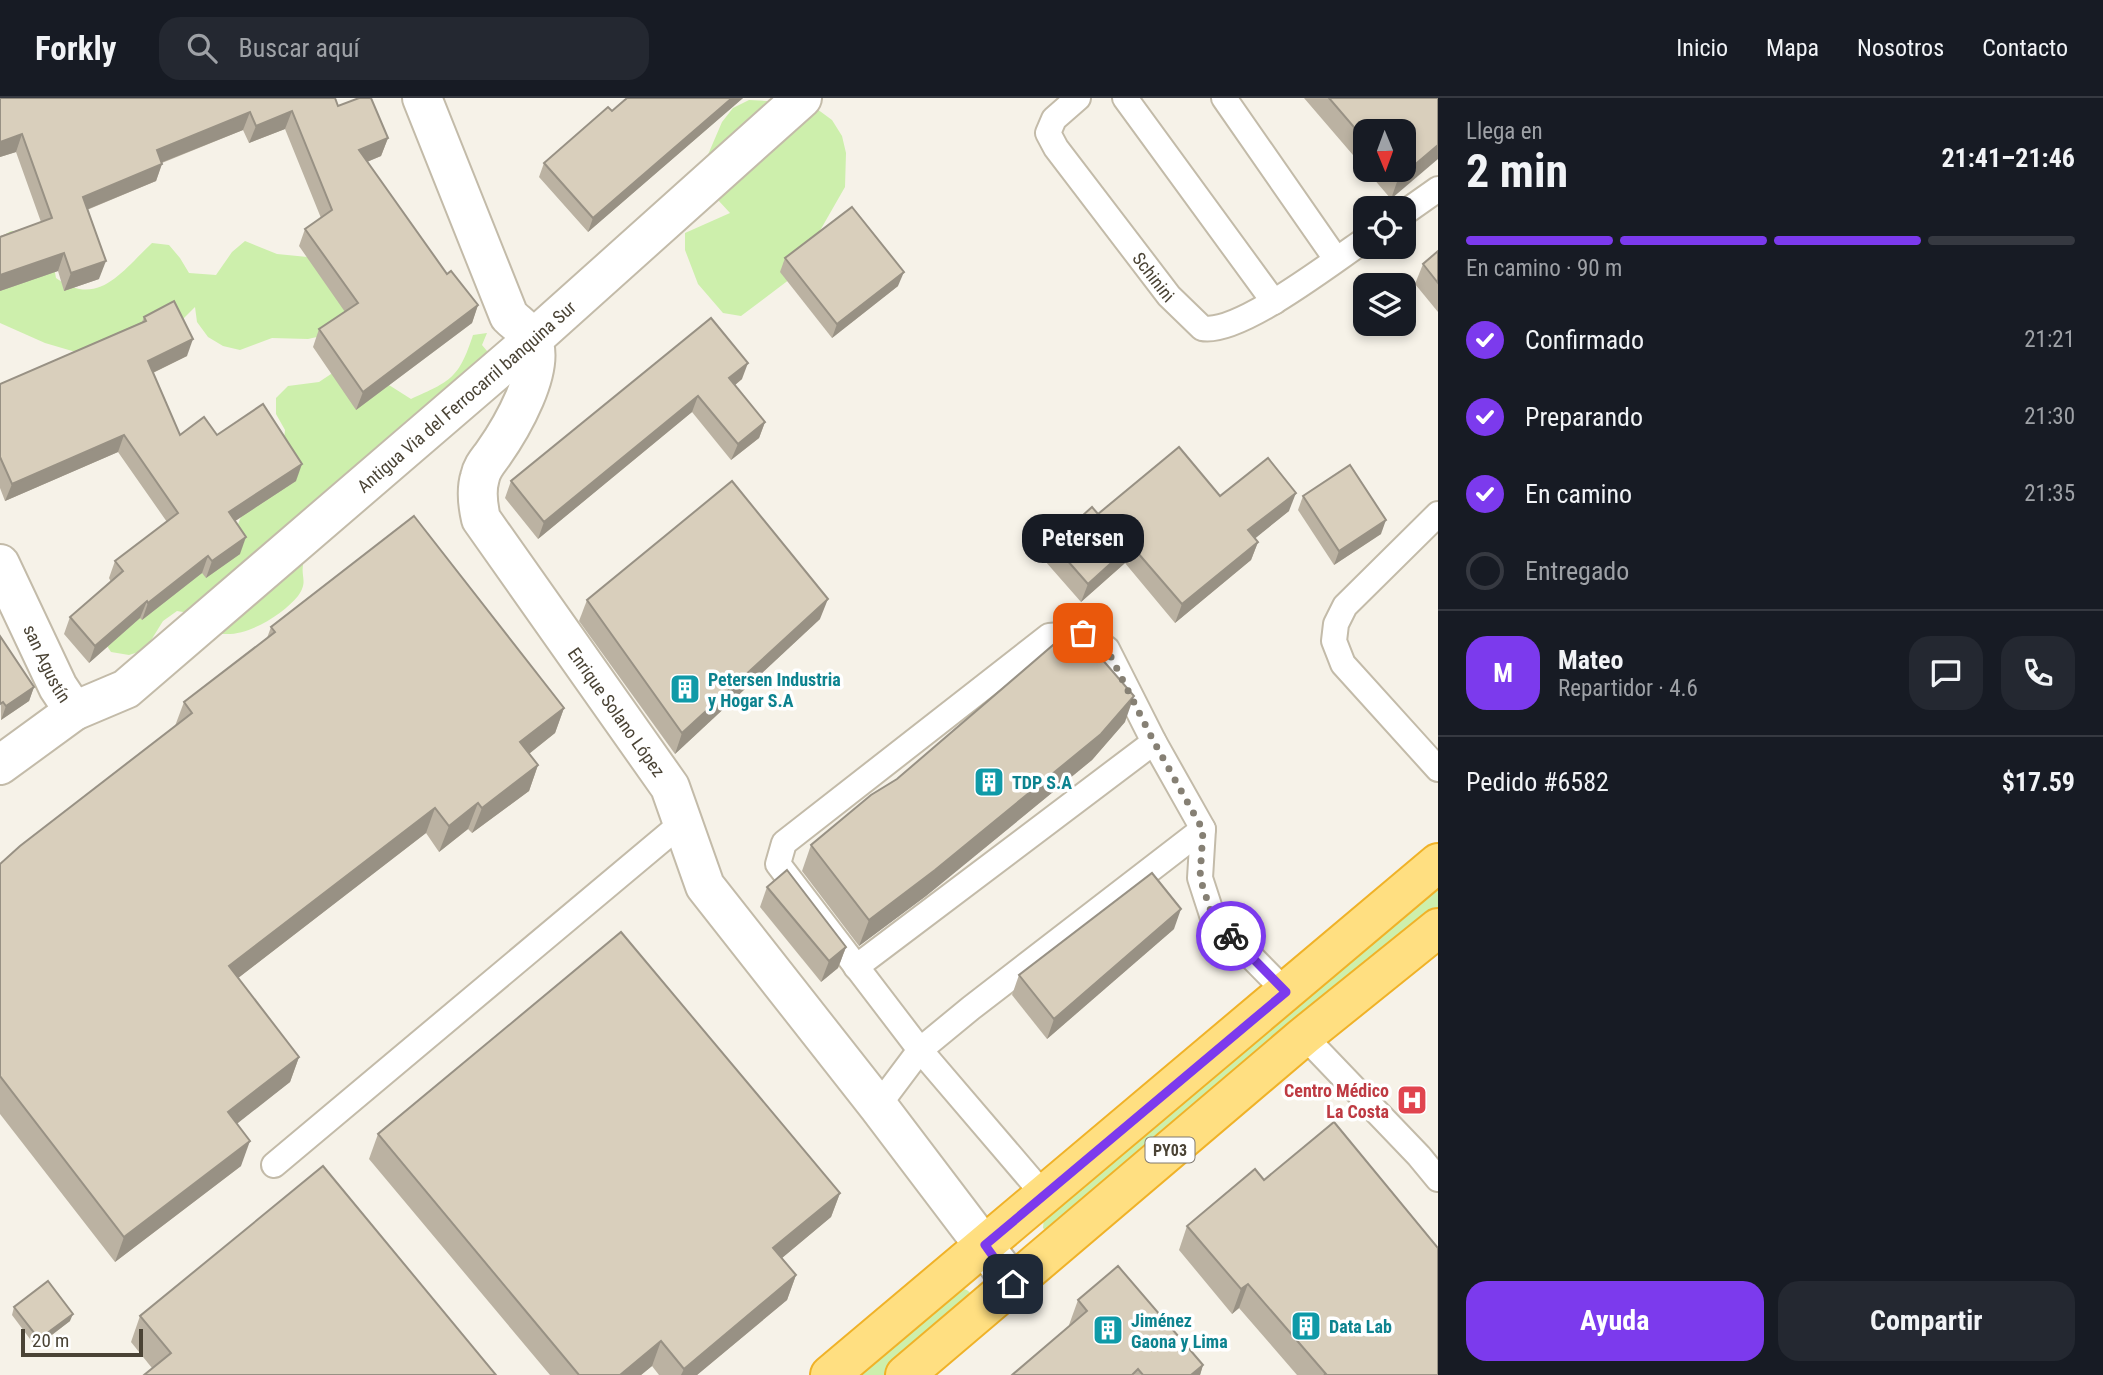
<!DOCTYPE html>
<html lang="es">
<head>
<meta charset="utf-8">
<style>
  body { margin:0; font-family:"Roboto Condensed",sans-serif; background:#242831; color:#f1f3f6; height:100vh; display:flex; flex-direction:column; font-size:26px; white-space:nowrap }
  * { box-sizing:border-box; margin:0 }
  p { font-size:23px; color:#9ea1a6 }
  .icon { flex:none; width:38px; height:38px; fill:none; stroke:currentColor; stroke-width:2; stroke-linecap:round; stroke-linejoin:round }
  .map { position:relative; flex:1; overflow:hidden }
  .drawer { display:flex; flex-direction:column; background:#171b24; width:665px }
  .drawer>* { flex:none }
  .needle { width:46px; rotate:179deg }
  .tools { position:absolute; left:1353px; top:21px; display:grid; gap:14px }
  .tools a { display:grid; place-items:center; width:63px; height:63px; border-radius:14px; background:#171b24; box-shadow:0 4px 10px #0003; font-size:35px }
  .scale { position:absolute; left:21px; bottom:18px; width:122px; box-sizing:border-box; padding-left:7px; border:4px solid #4a4335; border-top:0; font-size:19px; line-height:24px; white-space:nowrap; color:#4a4335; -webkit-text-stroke:5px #fff; paint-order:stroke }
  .pin { position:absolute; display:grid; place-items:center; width:60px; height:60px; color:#fff; margin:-30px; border-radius:14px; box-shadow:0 4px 10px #0006 }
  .courier { position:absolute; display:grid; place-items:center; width:70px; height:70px; margin:-35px; border:5px solid #7c3aed; border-radius:50%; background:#fff; color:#222; box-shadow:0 2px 9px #0007 }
  .bubble { position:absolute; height:49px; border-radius:21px; background:#171b24; box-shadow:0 4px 10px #0003; font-size:23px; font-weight:700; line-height:49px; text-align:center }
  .headline em { font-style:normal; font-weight:700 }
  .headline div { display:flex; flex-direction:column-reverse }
  .headline { display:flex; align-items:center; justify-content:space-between; height:119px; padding:0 28px }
  h1 { font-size:46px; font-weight:700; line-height:52px }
  .bar { display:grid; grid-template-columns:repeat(4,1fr); gap:10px 7px; align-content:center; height:84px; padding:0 28px }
  .bar i { height:9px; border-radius:5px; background:#363941 }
  .bar .selected { background:#7c3aed }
  .bar p { grid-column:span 4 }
  .line { display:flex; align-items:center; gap:18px; padding:0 28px; border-top:2px solid #363941 }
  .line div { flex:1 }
  .round { display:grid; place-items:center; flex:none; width:74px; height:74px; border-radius:21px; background:#242831 }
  ol { padding:0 28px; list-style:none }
  li { display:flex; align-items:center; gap:21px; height:77px }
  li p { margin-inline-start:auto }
  li .icon { padding:7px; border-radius:50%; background:#7c3aed; color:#fff; stroke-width:4 }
  li:last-child { color:#9ea1a6 }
  li i { width:38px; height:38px; border:4px solid #363941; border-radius:50% }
  .action { display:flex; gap:14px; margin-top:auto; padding:14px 28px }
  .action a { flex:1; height:80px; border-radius:21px; background:#7c3aed; color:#fff; font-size:28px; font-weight:700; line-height:80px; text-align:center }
  .action a+a { background:#242831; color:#f1f3f6 }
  header { display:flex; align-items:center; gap:42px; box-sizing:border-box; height:98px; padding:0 35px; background:#171b24; border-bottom:2px solid #363941 }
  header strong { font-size:33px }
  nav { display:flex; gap:38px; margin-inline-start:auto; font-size:24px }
  .search { width:490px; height:63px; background:#242831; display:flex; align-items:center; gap:18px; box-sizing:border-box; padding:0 24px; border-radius:21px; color:#9ea1a6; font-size:26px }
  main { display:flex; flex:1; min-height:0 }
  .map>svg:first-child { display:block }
</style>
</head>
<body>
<header>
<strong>Forkly</strong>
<div class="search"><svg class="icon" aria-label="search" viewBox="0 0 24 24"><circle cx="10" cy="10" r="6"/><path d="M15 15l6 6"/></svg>Buscar aquí</div>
<nav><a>Inicio</a><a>Mapa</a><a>Nosotros</a><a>Contacto</a></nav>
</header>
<main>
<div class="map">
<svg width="1438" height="1277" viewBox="0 0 1438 1277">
  <rect width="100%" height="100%" fill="#f6f2e8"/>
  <!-- green -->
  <g fill="#cdefac">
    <path d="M749 2 801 5 817 11 832 22 842 38 846 55 845 89 794 178 741 218 723 215 698 186 685 152V135L730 115 706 89 701 73 722 24 733 10Z"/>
    <path d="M11 133H28L53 163 56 180C98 211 122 173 152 145L169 147 180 160 189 175 216 177 232 154 245 143 277 156 328 161 353 214 326 237 308 241 272 240 240 252 223 248 208 239 197 224 195 209 174 230 79 255 45 245 0 225V139Z"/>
    <path d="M487 235 482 247 503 272 309 451C307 456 303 462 303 467 301 480 308 484 298 498 280 520 231 550 205 529 201 527 197 520 195 516L177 513 163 523 145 552 129 557 111 554 101 539 234 437 240 421 283 350 285 332 276 316V300L288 288 319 284 340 270 370 275 411 301C451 283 459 280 473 237Z"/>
    <path d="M1438 787V810L1055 1134 1046 1133 1043 1130 1044 1120Z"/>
    <path d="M960 1191C970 1191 971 1195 972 1204L885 1277H859Z"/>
  </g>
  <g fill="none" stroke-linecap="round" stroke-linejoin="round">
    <!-- service casing -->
    <g stroke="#c3bba9" stroke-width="28">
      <g id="service">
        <path id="s1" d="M1078 0 1054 21 1048 35 1056 50 1169 198 1202 230C1238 238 1333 163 1365 142"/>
        <path d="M1125 0 1274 204"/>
        <path d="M1224 0 1336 161"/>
        <path d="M1404 115 1438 91"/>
        <path d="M1438 416 1345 508 1336 526 1334 543 1343 566 1438 671"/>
        <path d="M856 869 1154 644"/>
        <path d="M1304 938 1419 1058 1438 1081"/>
        <path d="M878 1008 920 952 971 910 1203 731"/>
        <path d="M274 1067 682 725"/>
        <path d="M1044 1097 920 952 778 766 784 745 1049 538 1083 535 1107 551 1154 644 1203 731 1200 780 1213 820 1286 894"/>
      </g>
    </g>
    <!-- minor casing -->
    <g stroke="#c3bba9" stroke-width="42">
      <g id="minor">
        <path id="s2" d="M422 0 509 218C516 225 528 233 532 241 547 270 510 332 493 356 488 363 482 369 480 379 476 392 478 408 481 421L670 689 705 788 878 1008 1013 1186"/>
        <path id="s3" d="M0 466 58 589 74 613 126 591 532 242 802 0"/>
        <path d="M0 667 74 613"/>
      </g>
    </g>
    <!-- trunk casing -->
    <g stroke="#f0b228" stroke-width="42">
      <g id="trunk">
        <path d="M830 1277 1438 765"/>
        <path d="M905 1277 1304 938 1438 830"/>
      </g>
    </g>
    <!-- service -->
    <use href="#service" stroke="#fff" stroke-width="24"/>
    <!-- minor -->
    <use href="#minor" stroke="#fff" stroke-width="38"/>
    <!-- trunk -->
    <use href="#trunk" stroke="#ffdf81" stroke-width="38"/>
  </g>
  <!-- wall -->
  <g fill="#bbb2a2">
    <path d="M0 0 338 8 388 40 381 58 367 64 447 176 478 207 472 225 356 312 313 249 319 231 345 214 299 148 305 131 321 120 285 31 249 45 243 32 162 65 156 83 87 112 99 181 64 193 58 173 0 193V138L41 124 16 54 0 59Z"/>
    <path d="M627 0H743L588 134 539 79 544 65 612 13Z"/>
    <path d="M1304 0H1438L1391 101 1366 72H1404L1365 33V71Z"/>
    <path d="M1438 153V214L1415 186 1423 166Z"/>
    <path d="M785 160 898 188 832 240 780 174Z"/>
    <path d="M144 219 187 258 153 275 180 337H217L296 383 235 423 240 456 206 480 202 475 142 522 140 520 89 565 64 536 70 519 111 484 109 480 115 463 167 424 118 354 5 403 0 390V286L142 224Z"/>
    <path d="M711 220 742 281 735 287 765 324 759 340 731 362 692 314 538 441 505 400 511 383Z"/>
    <path d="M1220 398 1289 413 1255 440 1258 444 1251 462 1175 525 1125 465 1081 504 1045 463 1052 445 1098 416Z"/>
    <path d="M1303 398 1381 436 1334 467 1298 412Z"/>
    <path d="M587 502 820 521 675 656 579 523Z"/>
    <path d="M271 529 564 610 555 635 529 656 538 667 529 693 472 735 468 731 439 754 426 735 238 880 299 959 290 984 237 1025 241 1068 115 1164 0 1016V766L175 628 184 604 267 540Z"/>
    <path d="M0 538 34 589 29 603 1 622Z"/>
    <path d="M1125 624 1092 662 926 798 859 848 802 773 811 747Z"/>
    <path d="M767 789 846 849 838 870 821 884 760 809Z"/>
    <path d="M1174 831 1047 941 1012 897 1019 877Z"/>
    <path d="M378 1036 840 1095 831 1119 782 1160 796 1177 787 1202 697 1277H659L652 1268 641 1277H550L369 1061Z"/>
    <path d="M1264 1082 1438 1277H1297L1239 1210 1232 1216 1179 1152 1187 1128Z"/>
    <path d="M1078 1202 1203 1267 1200 1277H1012L1070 1227H1069Z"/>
    <path d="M14 1209 70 1223 36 1249 12 1217Z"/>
    <path d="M140 1218 496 1277 152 1270 131 1244Z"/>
  </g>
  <!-- shaded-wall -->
  <g fill="#989184">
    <path d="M732 0H743L588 134 593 120Z"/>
    <path d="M292 13 285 31 249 45 256 28Z"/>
    <path d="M250 14 243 32 150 69 157 52Z"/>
    <path d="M22 36 16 54 0 59V44Z"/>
    <path d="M388 40 381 58 352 70 359 52Z"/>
    <path d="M1438 47V61L1391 101 1398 81Z"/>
    <path d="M162 66 156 83 76 116 83 99Z"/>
    <path d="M64 155 58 173 0 193V177Z"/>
    <path d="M106 163 99 181 64 193 71 175Z"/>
    <path d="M904 174 898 188 832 240 837 226Z"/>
    <path d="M478 207 472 225 356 312 363 294Z"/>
    <path d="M193 241 187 258 142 280 148 263Z"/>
    <path d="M748 265 742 281 723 297 729 280Z"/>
    <path d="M698 298 692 314 538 441 544 424Z"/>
    <path d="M765 324 759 340 731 362 738 346Z"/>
    <path d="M124 337 118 354 5 403 12 386Z"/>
    <path d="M302 366 296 383 223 431 229 414Z"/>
    <path d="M1296 395 1289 413 1242 451 1248 432Z"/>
    <path d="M1386 422 1381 436 1334 467 1339 453Z"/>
    <path d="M246 439 240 456 206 480 212 463Z"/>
    <path d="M1258 444 1251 462 1175 525 1182 506Z"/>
    <path d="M1131 447 1125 465 1081 504 1088 486Z"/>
    <path d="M208 458 202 475 142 522 148 505Z"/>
    <path d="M828 501 820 521 675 656 682 635Z"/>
    <path d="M147 503 140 520 89 565 95 548Z"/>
    <path d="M34 589 29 603 1 622 6 608Z"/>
    <path d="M1134 598 1125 624 1092 662 926 798 859 848 869 822Z"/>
    <path d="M564 610 555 635 511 670 520 644Z"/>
    <path d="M538 667 529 693 472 735 482 710Z"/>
    <path d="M478 705 468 731 439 754 449 728Z"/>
    <path d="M435 710 426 735 220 894 229 868Z"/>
    <path d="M1181 811 1174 831 1047 941 1054 921Z"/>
    <path d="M846 849 838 870 821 884 829 863Z"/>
    <path d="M299 959 290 984 219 1040 228 1014Z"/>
    <path d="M250 1043 241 1068 115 1164 124 1139Z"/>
    <path d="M840 1095 831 1119 764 1175 773 1150Z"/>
    <path d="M796 1177 787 1202 697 1277H681L684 1271Z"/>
    <path d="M1248 1186 1239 1210 1232 1216 1241 1191Z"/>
    <path d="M73 1216 70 1223 36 1249 39 1241Z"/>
    <path d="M661 1243 652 1268 641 1277H620Z"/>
    <path d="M1203 1267 1200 1277H1191Z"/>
  </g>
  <!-- building -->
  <g fill="#d9cfbc" stroke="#989184" stroke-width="2">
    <path d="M0 0H335L338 8 359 0H371L388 40 359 52 447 176 451 173 478 207 363 294 319 231 358 205 305 131 332 112 292 13 256 28 250 14 157 52 162 66 83 99 106 163 71 175 64 155 0 177V139L52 120 22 36 0 44Z"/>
    <path d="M627 0H732L593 120 544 65 608 9 612 13Z"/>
    <path d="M1329 0H1438V47L1398 81 1391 72H1404V33H1365V42Z"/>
    <path d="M852 109 904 174 837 226 785 160Z"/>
    <path d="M1438 153V185L1423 166Z"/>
    <path d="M174 203 193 241 148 263 180 337 204 319 217 337 263 306 302 366 229 414 246 439 212 463 208 458 148 505 147 503 95 548 70 519 123 473 115 463 178 415 124 337 12 386 0 359V286L146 223 144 219Z"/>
    <path d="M711 220 748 265 729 280 765 324 738 346 698 298 544 424 511 383Z"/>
    <path d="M1179 349 1220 398 1268 360 1296 395 1248 432 1258 444 1182 506 1131 447 1088 486 1052 445 1092 409 1098 416Z"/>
    <path d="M1350 367 1386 422 1339 453 1303 398Z"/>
    <path d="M732 383 828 501 682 635 587 502Z"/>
    <path d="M414 418 564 610 520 644 538 667 482 710 478 705 449 728 435 710 229 868 299 959 228 1014 250 1043 124 1139 0 978V766L20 748 192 615 184 604 275 534 271 529Z"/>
    <path d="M1074 529 1134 598 1101 636 935 772 869 822 811 747 871 697 897 681Z"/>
    <path d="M0 538 34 589 6 608 3 604 0 606Z"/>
    <path d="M787 772 846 849 829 863 767 789Z"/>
    <path d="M1152 775 1181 811 1054 921 1019 877Z"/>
    <path d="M621 834 840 1095 773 1150 796 1177 684 1271 661 1243 620 1277H579L378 1036Z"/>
    <path d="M1334 1024 1438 1150V1277H1324L1326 1276 1248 1186 1241 1191 1187 1128 1255 1071 1264 1082Z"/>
    <path d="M323 1068 496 1277H144L171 1255 140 1218Z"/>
    <path d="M1118 1168 1203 1267 1191 1277H1143L1138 1271 1132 1277H1012L1087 1213 1078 1202Z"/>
    <path d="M48 1183 73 1216 39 1241 14 1209Z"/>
  </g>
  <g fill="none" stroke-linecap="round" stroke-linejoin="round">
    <!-- done -->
    <path stroke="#868074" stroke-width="7" stroke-dasharray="0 12.6" d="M1083 535 1107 551 1154 644 1203 732 1200 780 1213 820 1231 838"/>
    <!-- route -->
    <path stroke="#7c3aed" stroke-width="9" d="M1013 1186 985 1147 1286 894 1231 838"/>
  </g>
  <!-- icons -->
  <defs>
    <g id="building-square" transform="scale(1.575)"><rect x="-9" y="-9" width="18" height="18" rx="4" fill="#0f9aa8" stroke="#fff"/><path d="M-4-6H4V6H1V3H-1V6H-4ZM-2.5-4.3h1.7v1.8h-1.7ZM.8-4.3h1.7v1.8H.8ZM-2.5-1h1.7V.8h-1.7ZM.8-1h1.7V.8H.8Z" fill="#fff"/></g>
    <g id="hospital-square" transform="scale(1.575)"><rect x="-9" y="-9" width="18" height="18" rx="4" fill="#e0444e" stroke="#fff"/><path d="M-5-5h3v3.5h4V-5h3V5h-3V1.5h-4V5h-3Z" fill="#fff"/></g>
  </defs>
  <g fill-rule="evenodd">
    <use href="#building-square" x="685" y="591"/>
    <use href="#building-square" x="989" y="684"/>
    <use href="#hospital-square" x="1412" y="1002"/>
    <use href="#building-square" x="1306" y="1228"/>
    <use href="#building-square" x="1108" y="1232"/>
  </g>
  <g text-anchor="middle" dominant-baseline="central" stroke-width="7" stroke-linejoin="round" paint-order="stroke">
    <!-- shield labels -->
    <rect fill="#fff" stroke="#807b72" stroke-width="2" x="1145.5" y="1039.5" width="49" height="25" rx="5"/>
    <g font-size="16" font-weight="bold" fill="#4a4335">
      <text x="1170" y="1052">PY03</text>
    </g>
    <!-- street labels -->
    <g font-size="18" fill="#4a4335" stroke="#fff">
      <text stroke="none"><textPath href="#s1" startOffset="226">Schinini</textPath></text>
      <text stroke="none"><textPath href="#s3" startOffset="670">Antigua Via del Ferrocarril banquina Sur</textPath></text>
      <text stroke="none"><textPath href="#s3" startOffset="110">san Agustín</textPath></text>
      <text stroke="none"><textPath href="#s2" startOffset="698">Enrique Solano López</textPath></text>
    </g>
    <!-- culture labels -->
    <g font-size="18" font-weight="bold" fill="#0d838f" stroke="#fff" text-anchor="start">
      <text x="708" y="581">Petersen Industria<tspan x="708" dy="21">y Hogar S.A</tspan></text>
      <text x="1012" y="684">TDP S.A</text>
      <text x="1131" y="1222">Jiménez<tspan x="1131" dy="21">Gaona y Lima</tspan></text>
      <text x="1329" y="1228">Data Lab</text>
    </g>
    <!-- health labels -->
    <g font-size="18" font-weight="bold" fill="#be3a42" stroke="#fff" text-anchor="end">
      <text x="1389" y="992">Centro Médico<tspan x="1389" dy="21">La Costa</tspan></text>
    </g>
  </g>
</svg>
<div class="tools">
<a><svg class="needle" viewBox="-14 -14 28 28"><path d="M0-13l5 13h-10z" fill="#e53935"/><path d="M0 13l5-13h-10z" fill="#9ea1a6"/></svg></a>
<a><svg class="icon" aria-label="locate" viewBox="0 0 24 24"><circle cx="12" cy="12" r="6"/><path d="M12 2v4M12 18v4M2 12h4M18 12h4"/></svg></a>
<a><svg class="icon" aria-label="layers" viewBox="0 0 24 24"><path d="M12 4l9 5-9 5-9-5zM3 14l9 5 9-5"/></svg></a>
</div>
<div class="scale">20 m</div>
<div class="pin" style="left:1083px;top:535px;background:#ea580c"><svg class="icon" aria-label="bag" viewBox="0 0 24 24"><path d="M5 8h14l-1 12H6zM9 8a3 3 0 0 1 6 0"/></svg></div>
<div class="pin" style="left:1013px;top:1186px;background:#1f2937"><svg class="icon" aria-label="home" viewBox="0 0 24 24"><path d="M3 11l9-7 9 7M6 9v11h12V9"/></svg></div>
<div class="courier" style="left:1231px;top:838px"><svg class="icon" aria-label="bike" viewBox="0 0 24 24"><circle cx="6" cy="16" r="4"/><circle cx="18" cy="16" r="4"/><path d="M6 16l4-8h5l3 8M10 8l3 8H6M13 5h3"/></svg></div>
<div class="bubble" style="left:1022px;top:416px;width:122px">Petersen</div>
</div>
<section class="drawer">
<div class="headline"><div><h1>2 min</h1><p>Llega en</p></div><em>21:41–21:46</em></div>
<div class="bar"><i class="selected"></i><i class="selected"></i><i class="selected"></i><i></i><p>En camino · 90 m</p></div>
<ol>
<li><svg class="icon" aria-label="check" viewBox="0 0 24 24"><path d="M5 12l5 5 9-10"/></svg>Confirmado<p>21:21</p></li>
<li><svg class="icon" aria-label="check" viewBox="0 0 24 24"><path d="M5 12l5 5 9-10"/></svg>Preparando<p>21:30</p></li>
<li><svg class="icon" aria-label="check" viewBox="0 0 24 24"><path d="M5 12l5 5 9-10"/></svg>En camino<p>21:35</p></li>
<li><i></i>Entregado</li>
</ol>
<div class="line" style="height:126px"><b class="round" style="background:#7c3aed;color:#fff">M</b><div><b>Mateo</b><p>Repartidor · 4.6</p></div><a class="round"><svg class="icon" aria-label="chat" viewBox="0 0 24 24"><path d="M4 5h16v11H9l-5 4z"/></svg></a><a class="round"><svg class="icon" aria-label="phone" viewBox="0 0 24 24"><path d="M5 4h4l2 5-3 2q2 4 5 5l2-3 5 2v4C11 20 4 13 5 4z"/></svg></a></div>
<div class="line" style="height:91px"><div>Pedido #6582</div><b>$17.59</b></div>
<div class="action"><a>Ayuda</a><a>Compartir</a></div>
</section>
</main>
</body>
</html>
